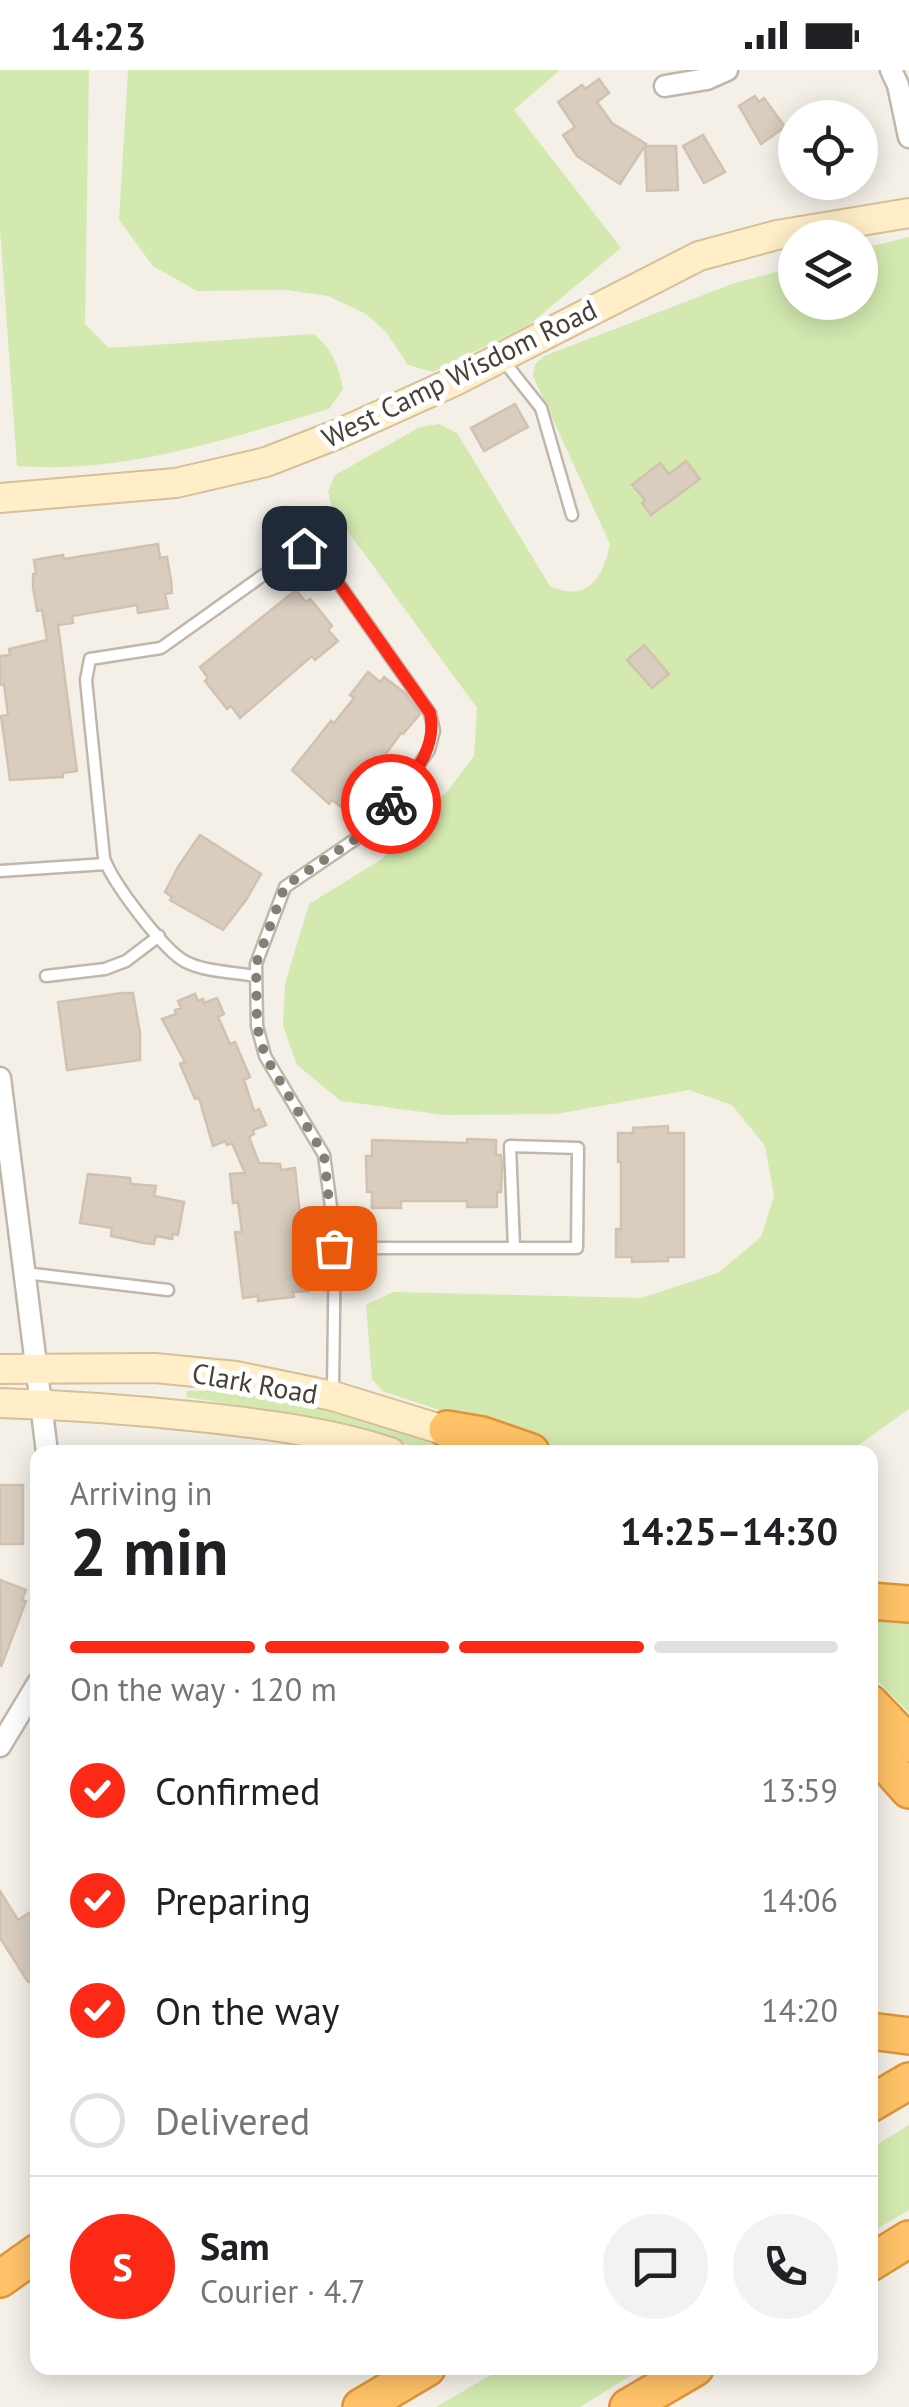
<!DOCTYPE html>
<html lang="en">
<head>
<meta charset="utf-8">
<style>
  body { margin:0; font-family:"PT Sans",sans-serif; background:#f2f2f2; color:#202124; height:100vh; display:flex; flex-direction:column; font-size:38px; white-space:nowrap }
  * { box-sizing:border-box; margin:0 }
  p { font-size:32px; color:#757577 }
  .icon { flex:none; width:55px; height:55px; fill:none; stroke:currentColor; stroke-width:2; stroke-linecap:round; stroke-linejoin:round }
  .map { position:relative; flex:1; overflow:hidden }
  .drawer { position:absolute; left:30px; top:1375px; width:848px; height:930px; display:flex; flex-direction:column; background:#fff; border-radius:20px; box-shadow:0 5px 25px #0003 }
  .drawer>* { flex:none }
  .fabs { position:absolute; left:778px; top:30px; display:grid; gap:20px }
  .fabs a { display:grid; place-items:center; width:100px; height:100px; border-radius:50%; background:#fff; box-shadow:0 5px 25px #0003; font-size:50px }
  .pin { position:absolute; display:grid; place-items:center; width:85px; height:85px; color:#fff; margin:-42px; border-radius:20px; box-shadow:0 5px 15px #0006 }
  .courier { position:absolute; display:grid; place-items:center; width:100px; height:100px; margin:-50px; border:8px solid #fc2917; border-radius:50%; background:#fff; color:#222; box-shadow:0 2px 12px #0007 }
  .head em { font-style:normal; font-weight:600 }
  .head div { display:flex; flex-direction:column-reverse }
  .head { display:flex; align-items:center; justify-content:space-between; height:170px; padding:0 40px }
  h1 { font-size:65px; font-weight:600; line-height:75px }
  .bar { display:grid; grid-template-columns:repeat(4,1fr); gap:15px 10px; align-content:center; height:120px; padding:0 40px }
  .bar i { height:12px; border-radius:8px; background:#e0e0e0 }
  .bar .selected { background:#fc2917 }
  .bar p { grid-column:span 4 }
  .line { display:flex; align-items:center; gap:25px; padding:0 40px; border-top:2px solid #e0e0e0 }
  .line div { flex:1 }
  .round { display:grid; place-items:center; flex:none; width:105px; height:105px; border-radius:52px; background:#f2f2f2 }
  ol { padding:0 40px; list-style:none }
  li { display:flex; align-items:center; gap:30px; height:110px }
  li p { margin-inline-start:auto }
  li .icon { padding:10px; border-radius:50%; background:#fc2917; color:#fff; stroke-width:4 }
  li:last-child { color:#757577 }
  li i { width:55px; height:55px; border:5px solid #e0e0e0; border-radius:50% }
  .status { display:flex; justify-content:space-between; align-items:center; height:70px; padding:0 50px; background:#fff; direction:ltr }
  .status svg { height:28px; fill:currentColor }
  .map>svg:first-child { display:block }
</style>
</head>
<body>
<div class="status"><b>14:23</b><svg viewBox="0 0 49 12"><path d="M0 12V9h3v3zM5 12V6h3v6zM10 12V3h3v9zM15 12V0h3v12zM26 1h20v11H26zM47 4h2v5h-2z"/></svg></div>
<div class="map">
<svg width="909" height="2337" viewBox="0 0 909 2337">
  <rect width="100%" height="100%" fill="#f4f0e8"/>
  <!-- green -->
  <g fill="#d3e9b0">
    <path d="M0 0H89L85 254 109 278 314 264C333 281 339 295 343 319L329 339C225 369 126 404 17 396L0 158Z"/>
    <path d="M128 0H560L514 40 621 178 529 255 433 302 408 295 386 262 366 244 328 226 287 220 197 221 153 196 119 150Z"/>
    <path d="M909 167V1339L849 1382H567L382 1321 372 1309 366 1235 393 1222 641 1228 718 1203 761 1167 774 1126 765 1076 732 1035 689 1020 556 1044 444 1045 341 1031 297 995 283 956 285 914 309 834 382 789 449 719 474 686 477 638 333 441 328 422 335 405 420 357 439 354 457 363 550 516C588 533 603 508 610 474L533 306 535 294 544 286 732 214 795 197V232H860V179Z"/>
    <path d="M228 1320 315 1335 469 1382H434L306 1346 186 1327 187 1321Z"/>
    <path d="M870 1542 909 1545V1643L870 1603Z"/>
    <path d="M909 2055V2140L870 2163V2079Z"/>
    <path d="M503 2298H643L580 2337H436Z"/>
  </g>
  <!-- building -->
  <g fill="#d9cdc0" stroke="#d1c2b0" stroke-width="2.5">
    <path d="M599 9 609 23 597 32 612 53 646 74 620 114 577 86 563 65 575 57 558 32 582 15 585 19Z"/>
    <path d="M755 26 759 32 764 28 785 57 761 74 739 36Z"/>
    <path d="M703 65 725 102 704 113 683 76Z"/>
    <path d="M645 76H676L678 120 647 121Z"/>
    <path d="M515 334 528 357 484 381 471 358Z"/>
    <path d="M686 391 700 409 651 445 642 433 645 430 632 415 660 393 669 404Z"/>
    <path d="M158 474 160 488 167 487 171 510 172 523 165 524 168 538 138 543 137 535 72 546 73 553 58 555 77 701 63 703V707L10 710 1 646 8 645 4 614 0 615V586L10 585 9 579 47 570 42 540 37 541 33 517V504H36L34 490 63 485 64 489Z"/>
    <path d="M296 520 306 532 310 529 317 537 332 556 328 560 338 571 315 590 312 586 240 648 231 636 227 639 205 611 208 608 200 597Z"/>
    <path d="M644 575 669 604 652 618 627 590Z"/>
    <path d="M368 602 380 612 384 607 405 623 420 644 403 664 401 663 345 740 332 730 329 734 292 700 331 651 334 653 354 628 350 625Z"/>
    <path d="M200 765 261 804 246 830 223 860 170 830 172 827 165 822 178 797Z"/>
    <path d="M122 923H133L140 963V990L67 1000 58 932Z"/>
    <path d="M195 924 198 931 203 929 204 933 217 928 224 944 218 947 230 974 235 972 250 1007 244 1010 254 1041 259 1039 266 1055 253 1060 254 1064 249 1067 259 1093 280 1094 281 1100 295 1098 308 1221 293 1222 294 1227 258 1231V1226L243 1228 235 1162H242L238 1132 233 1133 230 1104 245 1103 232 1073 227 1075 225 1071 213 1076 199 1028 195 1029 180 994 185 992 162 949 176 944 175 940 181 938 178 931Z"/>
    <path d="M668 1056V1063H684V1187H668V1191L632 1192V1187H616V1159H621V1092H618V1063H633V1058Z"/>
    <path d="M467 1069 496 1070V1085H501L502 1097 501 1122H497V1137H467V1131H401V1138H372V1122H367L366 1086H372V1070L467 1073Z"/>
    <path d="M88 1104 130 1108 131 1114 156 1116 154 1126 184 1132 178 1165 173 1164 172 1169 156 1166 154 1174 144 1173 111 1166 112 1158 80 1153Z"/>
    <rect x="0" y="1415" width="23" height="59"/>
    <path d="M0 1510 26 1520 22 1530 26 1531 1 1597Z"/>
    <path d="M0 1821 18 1850 38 1837V1907L28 1912 0 1868Z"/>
  </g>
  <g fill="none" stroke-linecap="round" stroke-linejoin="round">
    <!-- lane casing -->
    <g stroke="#c0b7aa" stroke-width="15">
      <g id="lane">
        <path d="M502 289 541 338 572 445"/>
        <path d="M0 801 106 794"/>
        <path d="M46 906 105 899 126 891 159 866"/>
        <path d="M255 906C233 902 206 902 186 892 164 881 112 812 104 788L86 610 90 589 161 578 269 501 291 482 304 478 320 487 430 643 434 661 429 680 394 731 366 762 285 817 256 894 257 956 265 986 324 1085 335 1166 333 1321"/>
        <path d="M334 1178H577L578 1078 510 1076 514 1178"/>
        <path d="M25 1203 168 1220"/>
      </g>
    </g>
    <!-- street casing -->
    <g stroke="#c0b7aa" stroke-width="25">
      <g id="street">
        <path d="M891 0 898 15 909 67"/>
        <path d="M665 16 707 9 727 0"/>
        <path d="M0 1008 47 1382"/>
        <path d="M0 1676 38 1613"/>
      </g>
    </g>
    <!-- secondary casing -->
    <g stroke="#d5c098" stroke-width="32">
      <g id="secondary">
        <path d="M0 428 176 413 266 392 338 364 453 312 699 186 777 165 909 143"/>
        <path d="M0 1299 155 1298 236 1306 333 1326 463 1366"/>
        <path d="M0 1333C67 1335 134 1340 200 1347 265 1354 328 1362 390 1382"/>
      </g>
    </g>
    <!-- highway casing -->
    <g stroke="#df9537" stroke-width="40">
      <g id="highway">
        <path d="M447 1359 482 1365 531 1382"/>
        <path d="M870 1531 909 1534"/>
        <path d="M870 1633 909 1674"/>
        <path d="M870 1676 909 1720"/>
        <path d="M870 1961 909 1966"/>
        <path d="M870 2034 909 2011"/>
        <path d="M870 2193 909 2169"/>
        <path d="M0 2209 38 2182"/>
        <path d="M361 2337 427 2298"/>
        <path d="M628 2337 695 2298"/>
      </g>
    </g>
    <!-- lane -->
    <use href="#lane" stroke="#fff" stroke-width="10"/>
    <!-- street -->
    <use href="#street" stroke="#fff" stroke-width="20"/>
    <!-- secondary -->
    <use href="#secondary" stroke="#ffeec7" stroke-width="28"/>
    <!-- highway -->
    <use href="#highway" stroke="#ffc268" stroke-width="35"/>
  </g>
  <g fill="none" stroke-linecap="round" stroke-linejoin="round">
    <!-- done -->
    <path stroke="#847e75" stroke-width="10" stroke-dasharray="0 18" d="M334 1178 324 1085 265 986 257 956 256 894 285 816 366 762 391 734"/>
    <!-- route -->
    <path stroke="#fc2917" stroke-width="12" d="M304 478 320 487 430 643C438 679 412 706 391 734"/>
  </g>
  <g text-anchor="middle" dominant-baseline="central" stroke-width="10" stroke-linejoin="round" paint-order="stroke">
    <!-- street labels -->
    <g font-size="28" fill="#484037" stroke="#fff">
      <text transform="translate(459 303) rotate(-26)">West Camp Wisdom Road</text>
      <text transform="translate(255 1313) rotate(10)">Clark Road</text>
    </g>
  </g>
</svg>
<div class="fabs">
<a><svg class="icon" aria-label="locate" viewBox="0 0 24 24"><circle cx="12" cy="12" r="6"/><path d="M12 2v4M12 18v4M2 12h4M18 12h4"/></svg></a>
<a><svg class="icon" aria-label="layers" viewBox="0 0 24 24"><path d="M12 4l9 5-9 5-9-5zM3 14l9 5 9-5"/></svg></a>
</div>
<div class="pin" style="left:334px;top:1178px;background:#ea580c"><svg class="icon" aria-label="bag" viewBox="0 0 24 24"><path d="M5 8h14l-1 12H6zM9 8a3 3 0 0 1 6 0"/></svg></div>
<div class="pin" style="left:304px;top:478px;background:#1f2937"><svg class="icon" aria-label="home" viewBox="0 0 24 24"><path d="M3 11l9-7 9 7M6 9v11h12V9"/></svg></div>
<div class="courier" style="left:391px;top:734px"><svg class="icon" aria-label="bike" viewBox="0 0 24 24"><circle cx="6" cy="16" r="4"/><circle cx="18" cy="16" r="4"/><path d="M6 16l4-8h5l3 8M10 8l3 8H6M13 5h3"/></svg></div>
<section class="drawer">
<div class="head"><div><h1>2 min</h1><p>Arriving in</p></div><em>14:25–14:30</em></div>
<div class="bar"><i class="selected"></i><i class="selected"></i><i class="selected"></i><i></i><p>On the way · 120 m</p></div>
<ol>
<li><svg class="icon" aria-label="check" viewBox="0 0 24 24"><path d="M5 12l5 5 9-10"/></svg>Confirmed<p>13:59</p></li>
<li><svg class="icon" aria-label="check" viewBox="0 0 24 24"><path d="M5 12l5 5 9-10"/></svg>Preparing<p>14:06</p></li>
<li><svg class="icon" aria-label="check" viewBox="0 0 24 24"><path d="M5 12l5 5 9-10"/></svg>On the way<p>14:20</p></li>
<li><i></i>Delivered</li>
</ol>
<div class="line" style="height:180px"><b class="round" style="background:#fc2917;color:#fff">S</b><div><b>Sam</b><p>Courier · 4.7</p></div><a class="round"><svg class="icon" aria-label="chat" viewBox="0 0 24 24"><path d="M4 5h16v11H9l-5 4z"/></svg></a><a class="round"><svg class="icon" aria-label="phone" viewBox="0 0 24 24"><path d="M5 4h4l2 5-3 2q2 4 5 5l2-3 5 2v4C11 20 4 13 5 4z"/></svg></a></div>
</section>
</div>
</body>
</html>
